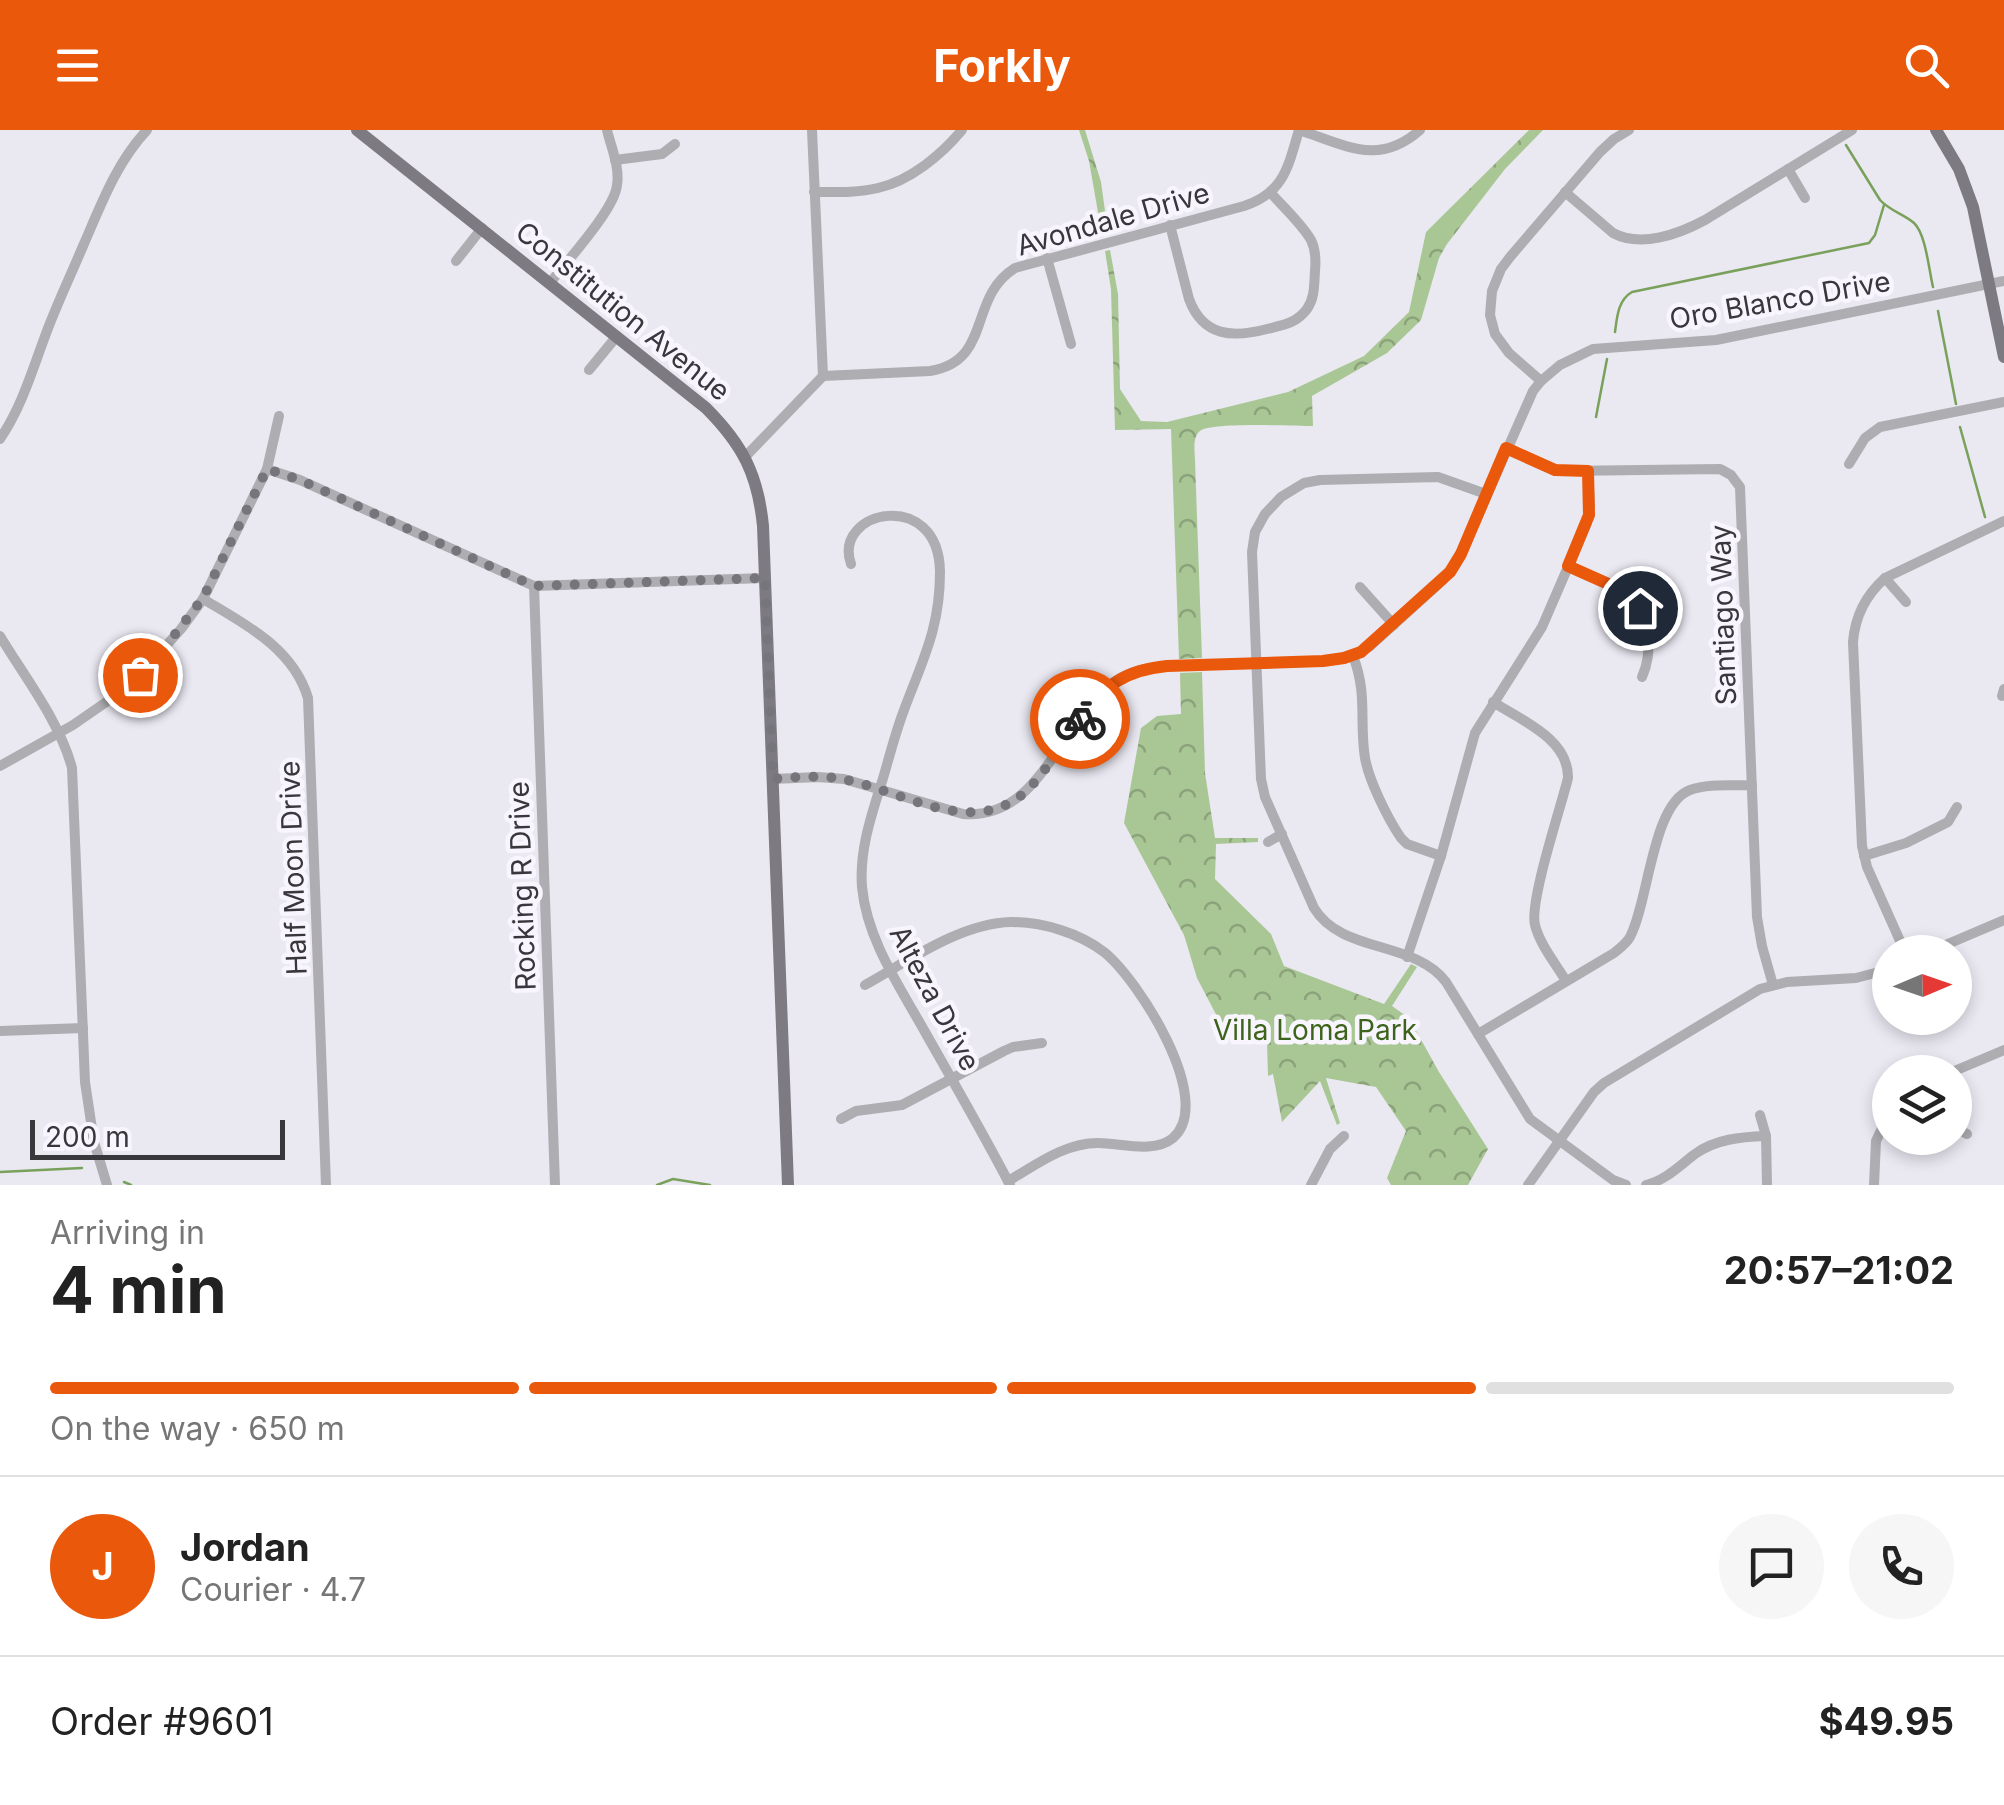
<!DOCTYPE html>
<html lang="en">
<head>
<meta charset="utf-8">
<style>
  body { margin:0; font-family:Inter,sans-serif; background:#f6f6f6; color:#222; height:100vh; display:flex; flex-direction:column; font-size:38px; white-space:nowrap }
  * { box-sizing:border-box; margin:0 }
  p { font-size:32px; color:#767676 }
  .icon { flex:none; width:55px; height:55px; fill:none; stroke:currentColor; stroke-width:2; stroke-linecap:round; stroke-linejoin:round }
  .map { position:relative; height:1055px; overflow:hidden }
  .details { display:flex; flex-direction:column; background:#fff; flex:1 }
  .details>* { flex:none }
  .needle { width:65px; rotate:88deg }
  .controls { position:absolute; left:1872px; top:805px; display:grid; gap:20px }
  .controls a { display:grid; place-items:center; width:100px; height:100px; border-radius:50%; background:#fff; box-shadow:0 5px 15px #0003; font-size:50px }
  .scale { position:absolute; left:30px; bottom:25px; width:255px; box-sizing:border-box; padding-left:10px; border:5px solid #38373b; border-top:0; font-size:28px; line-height:35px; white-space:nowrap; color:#38373b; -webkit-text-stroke:8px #f8f5fe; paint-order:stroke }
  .pin { position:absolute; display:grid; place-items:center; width:85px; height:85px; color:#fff; margin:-42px; border:5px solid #fff; border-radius:50%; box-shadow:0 2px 10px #0007 }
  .courier { position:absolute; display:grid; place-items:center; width:100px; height:100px; margin:-50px; border:8px solid #ea580c; border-radius:50%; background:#fff; color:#222; box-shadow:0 2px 12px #0007 }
  .head em { font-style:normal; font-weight:700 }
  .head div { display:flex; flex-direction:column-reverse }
  .head { display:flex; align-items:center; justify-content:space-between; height:170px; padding:0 50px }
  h1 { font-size:65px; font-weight:700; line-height:75px }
  .bar { display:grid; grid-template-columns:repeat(4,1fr); gap:15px 10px; align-content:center; height:120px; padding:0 50px }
  .bar i { height:12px; border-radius:8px; background:#e0e0e0 }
  .bar .current { background:#ea580c }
  .bar p { grid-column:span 4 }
  .line { display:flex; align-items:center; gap:25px; padding:0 50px; border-top:2px solid #e0e0e0 }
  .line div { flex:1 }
  .round { display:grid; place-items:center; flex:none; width:105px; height:105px; border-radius:52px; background:#f6f6f6 }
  header { display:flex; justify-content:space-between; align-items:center; height:130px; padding:0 50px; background:#ea580c; color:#fff; font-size:45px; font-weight:700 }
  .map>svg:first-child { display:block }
</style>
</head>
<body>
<header><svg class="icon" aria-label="menu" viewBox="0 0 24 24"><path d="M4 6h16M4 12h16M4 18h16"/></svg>Forkly<svg class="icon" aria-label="search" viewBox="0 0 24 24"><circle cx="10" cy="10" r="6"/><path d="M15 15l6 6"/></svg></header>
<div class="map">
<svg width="2004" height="1055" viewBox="0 0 2004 1055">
  <defs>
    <pattern id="forest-crowns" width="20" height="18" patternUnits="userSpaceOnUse" patternTransform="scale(2.5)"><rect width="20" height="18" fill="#a9c795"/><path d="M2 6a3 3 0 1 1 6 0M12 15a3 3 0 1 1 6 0" fill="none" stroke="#8ba27b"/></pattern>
  </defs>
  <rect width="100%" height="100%" fill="#eae8f1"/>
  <!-- forest -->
  <g fill="url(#forest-crowns)">
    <path d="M1079 0H1085L1101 52 1108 103 1102 105 1089 31Z"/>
    <path d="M1529 0H1543L1505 39 1447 114 1439 128 1421 190 1387 223 1312 266 1313 296C1295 296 1211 292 1200 301 1192 307 1195 322 1195 331L1202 528 1179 529 1171 299 1115 300 1111 159 1105 121 1110 120 1118 164 1120 259 1141 291 1167 292 1288 262 1364 226 1409 182 1426 102Z"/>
    <path d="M1202 542 1205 643 1215 708H1258V712L1216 714 1215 749 1271 804 1284 836 1384 874 1411 834 1417 837 1392 876 1409 888 1439 942 1488 1019 1468 1055H1391L1387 1048 1406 1001 1376 957 1326 948 1340 993 1337 995 1320 951 1282 992 1273 944 1268 946 1267 911 1221 894 1197 848 1184 805 1124 693 1141 598 1157 586 1181 584 1180 543Z"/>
  </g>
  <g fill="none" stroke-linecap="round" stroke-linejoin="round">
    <!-- stream -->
    <g stroke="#79a15b" stroke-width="2.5">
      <path d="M1846 15 1880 70C1890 81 1904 84 1914 93 1926 104 1929 141 1933 157"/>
      <path d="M1938 181 1956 274"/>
      <path d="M1615 202C1617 187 1618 170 1632 162L1869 113 1875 105 1884 75"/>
      <path d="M1596 287 1607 229"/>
      <path d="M1960 297 1985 387"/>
      <path d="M0 1042 82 1038"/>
      <path d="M124 1052 131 1055"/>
      <path d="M657 1055 673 1049 710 1055"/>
    </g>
    <!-- minor -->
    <g stroke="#aeadb1" stroke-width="10">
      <path d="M812 0 823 246"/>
      <path d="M1299 0C1346 15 1378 37 1420 0"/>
      <path d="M615 30 662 24 675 14"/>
      <path d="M1788 39 1805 68"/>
      <path d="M814 62C835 62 857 63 878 58 910 51 941 25 962 0"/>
      <path d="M1565 62 1613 103C1641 118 1679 104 1705 90L1852 0"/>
      <path d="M1170 95 1189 169C1203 207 1233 208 1267 199 1283 195 1297 193 1307 179 1315 168 1314 154 1315 141 1316 130 1316 120 1311 110 1301 93 1283 77 1270 62"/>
      <path d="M1047 128 1071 214"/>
      <path d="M456 131 482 98"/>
      <path d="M550 153C567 131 615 79 617 55 620 37 611 17 607 0"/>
      <path d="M589 240 617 206"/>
      <path d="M1541 251 1509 223 1495 204 1490 185 1492 161 1501 139 1510 127 1600 22 1614 9 1629 0"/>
      <path d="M0 309C21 278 31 244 44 209 55 178 70 147 83 116 101 75 116 33 147 0"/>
      <path d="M1506 318 1547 337 1564 341 1720 339 1731 345 1740 357 1757 787 1762 816 1773 855"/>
      <path d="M745 327 823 246 930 241C993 231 967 168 1015 138L1244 76C1284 63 1288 37 1299 0"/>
      <path d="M1849 334 1865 308 1880 297 2004 272"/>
      <path d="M267 339 300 350 534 456 765 448"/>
      <path d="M1486 364 1438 347 1320 350 1304 353 1281 367 1265 384 1255 402 1252 422 1261 649 1265 667 1314 778C1342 824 1414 810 1446 852L1530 989 1613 1050 1626 1055"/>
      <path d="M851 434C832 380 939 357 940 442 940 498 923 529 904 580 896 601 890 624 884 645 873 681 859 718 862 757 867 810 900 857 925 902 954 953 983 1003 1010 1055"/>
      <path d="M1568 436C1605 453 1645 459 1648 507 1649 523 1648 533 1642 547"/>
      <path d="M1885 448 1906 472"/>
      <path d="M534 456 555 1055"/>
      <path d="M1360 457 1394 495"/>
      <path d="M203 469C245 494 293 518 308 568L326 1055"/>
      <path d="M0 506C24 546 60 592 72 638L85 952 94 1012 107 1055"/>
      <path d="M1353 526C1368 565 1359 590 1365 628 1369 651 1388 689 1401 708L1407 714 1441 726"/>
      <path d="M2002 566 2004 559"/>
      <path d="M1493 572C1521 590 1569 609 1568 648 1561 677 1529 772 1535 795 1540 815 1556 834 1566 851"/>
      <path d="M0 636 73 595 115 566 137 548 181 499 203 469 267 339 279 286"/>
      <path d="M773 649 818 647 844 649 963 684C1046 690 1060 583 1120 548 1147 533 1181 536 1211 535 1253 533 1294 534 1335 530L1353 526 1369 517 1443 450 1456 434 1461 424 1533 261 1541 251 1560 235 1593 219 1716 210 2004 151"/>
      <path d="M1268 712 1282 704"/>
      <path d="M1864 726 1906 713 1948 692 1957 677"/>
      <path d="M1905 822 1867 737 1862 716 1853 512C1855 486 1866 465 1885 448L2004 391"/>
      <path d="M1929 822 2004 790"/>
      <path d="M1407 827 1441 726 1475 603 1542 497 1587 393 1590 376 1588 341"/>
      <path d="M865 855C908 831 961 793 1011 792 1043 792 1079 803 1104 822 1138 849 1216 971 1173 1008 1154 1024 1121 1013 1098 1013 1064 1013 1036 1035 1008 1051"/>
      <path d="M0 901 83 898"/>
      <path d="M1478 904 1614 823C1620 818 1626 814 1630 807 1649 771 1652 674 1690 660 1709 653 1732 656 1752 655"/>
      <path d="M1952 942 2004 920"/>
      <path d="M1760 985 1766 1006 1767 1055"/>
      <path d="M841 989 856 981 902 975 1004 921 1013 917 1042 913"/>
      <path d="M1955 998 1967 1004"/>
      <path d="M1311 1055 1330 1019 1344 1006"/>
      <path d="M1528 1055 1594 962 1604 953 1760 859 1787 852 1856 848 1890 839"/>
      <path d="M1646 1055C1666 1050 1679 1036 1695 1024 1716 1009 1740 1007 1766 1006"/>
      <path d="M1874 1055 1876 1011 1890 982"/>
    </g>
    <!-- major -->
    <g stroke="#7d7b81" stroke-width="12">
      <path d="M357 0 706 278C743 315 758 345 763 396L788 1055"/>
      <path d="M1936 0 1959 39 1973 77 2004 227"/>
    </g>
  </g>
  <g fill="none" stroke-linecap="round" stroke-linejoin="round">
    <!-- done -->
    <path stroke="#76757b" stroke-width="10" stroke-dasharray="0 18" d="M140 545 159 525 203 468 267 339 300 350 534 456 765 448 773 649C796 647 820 645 842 649 898 659 967 706 1019 667 1040 652 1064 611 1080 589"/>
    <!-- route -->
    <path stroke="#ea580c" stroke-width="12" d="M1080 589C1105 555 1125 540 1167 536L1323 531 1344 528 1361 522 1450 442 1461 424 1506 318 1555 340 1588 341 1589 385 1568 436 1624 461 1640 478"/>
  </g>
  <g text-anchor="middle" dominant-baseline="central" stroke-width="9" stroke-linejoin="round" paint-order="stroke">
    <!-- street labels -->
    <g font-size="28" fill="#38373b" stroke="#f8f5fe">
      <text transform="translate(1113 89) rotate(-16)">Avondale Drive</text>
      <text transform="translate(1780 170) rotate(-10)">Oro Blanco Drive</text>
      <text transform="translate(623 181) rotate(39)">Constitution Avenue</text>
      <text transform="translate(1723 485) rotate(-92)">Santiago Way</text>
      <text transform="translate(293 738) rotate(-92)">Half Moon Drive</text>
      <text transform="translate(522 756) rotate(-92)">Rocking R Drive</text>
      <text transform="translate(935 868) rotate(62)">Alteza Drive</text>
    </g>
    <!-- park labels -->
    <g font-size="28" fill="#3e641c" stroke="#f8f5fe">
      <text x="1315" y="900">Villa Loma Park</text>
    </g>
  </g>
</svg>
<div class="controls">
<a><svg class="needle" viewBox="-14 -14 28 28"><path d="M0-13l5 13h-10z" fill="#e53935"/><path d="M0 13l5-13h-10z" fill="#767676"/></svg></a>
<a><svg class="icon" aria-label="layers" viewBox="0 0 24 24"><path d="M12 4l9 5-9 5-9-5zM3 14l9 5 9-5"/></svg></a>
</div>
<div class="scale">200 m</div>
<div class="pin" style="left:140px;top:545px;background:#ea580c"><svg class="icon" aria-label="bag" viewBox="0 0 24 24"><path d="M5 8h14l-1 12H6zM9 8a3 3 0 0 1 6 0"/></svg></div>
<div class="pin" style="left:1640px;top:478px;background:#1f2937"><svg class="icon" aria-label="home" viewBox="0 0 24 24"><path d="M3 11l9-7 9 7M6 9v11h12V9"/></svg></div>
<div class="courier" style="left:1080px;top:589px"><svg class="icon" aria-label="bike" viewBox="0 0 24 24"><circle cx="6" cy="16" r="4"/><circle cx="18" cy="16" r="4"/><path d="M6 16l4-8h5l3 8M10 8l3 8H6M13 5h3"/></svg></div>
</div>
<section class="details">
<div class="head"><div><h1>4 min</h1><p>Arriving in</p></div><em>20:57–21:02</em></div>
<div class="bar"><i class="current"></i><i class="current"></i><i class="current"></i><i></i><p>On the way · 650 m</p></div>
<div class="line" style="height:180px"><b class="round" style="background:#ea580c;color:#fff">J</b><div><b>Jordan</b><p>Courier · 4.7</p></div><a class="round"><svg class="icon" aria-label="chat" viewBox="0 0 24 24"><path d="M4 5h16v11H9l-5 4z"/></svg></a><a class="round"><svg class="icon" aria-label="phone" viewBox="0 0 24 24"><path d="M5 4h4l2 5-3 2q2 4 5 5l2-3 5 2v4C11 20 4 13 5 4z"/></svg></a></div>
<div class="line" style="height:130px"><div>Order #9601</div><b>$49.95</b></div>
</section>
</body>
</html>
